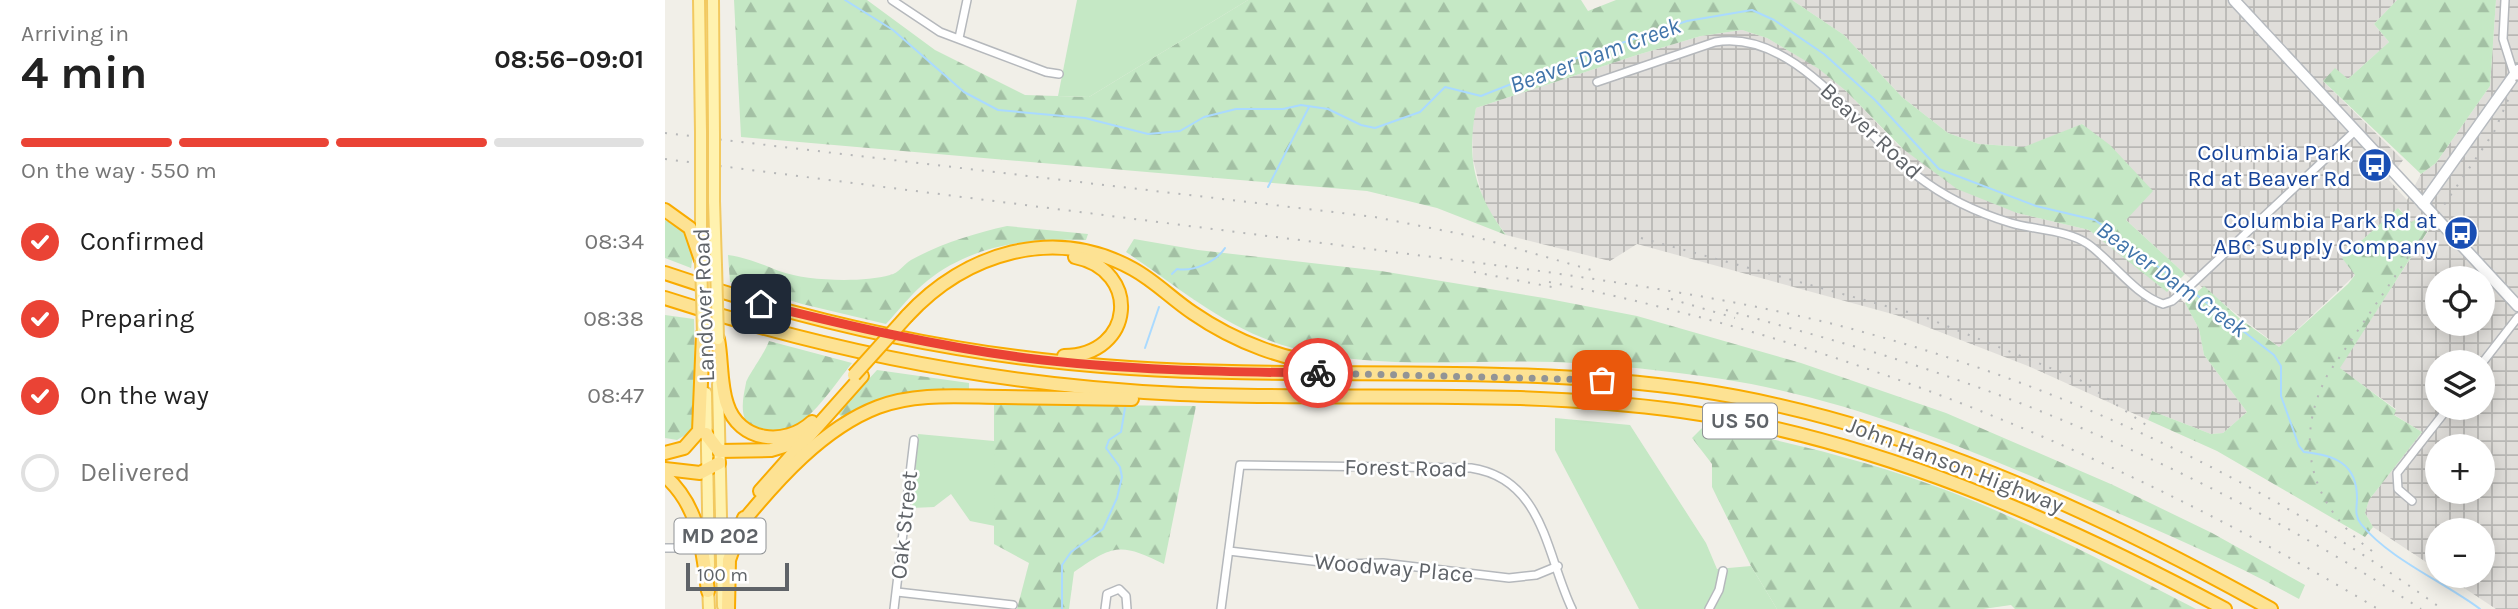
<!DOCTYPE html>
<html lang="en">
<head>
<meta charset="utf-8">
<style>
  body { margin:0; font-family:Karla,sans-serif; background:#f2f2f2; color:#222; height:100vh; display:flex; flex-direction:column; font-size:26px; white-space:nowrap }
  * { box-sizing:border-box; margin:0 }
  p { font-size:23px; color:#767676 }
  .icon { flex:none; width:38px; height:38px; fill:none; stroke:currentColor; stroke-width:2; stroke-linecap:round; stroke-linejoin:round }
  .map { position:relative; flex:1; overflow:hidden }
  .drawer { display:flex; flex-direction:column; background:#fff; width:665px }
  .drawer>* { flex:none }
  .tools { position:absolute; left:1760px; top:266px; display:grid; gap:14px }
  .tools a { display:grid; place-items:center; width:70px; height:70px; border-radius:50%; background:#fff; box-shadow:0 4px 18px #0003; font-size:35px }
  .scale { position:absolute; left:21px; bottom:18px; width:103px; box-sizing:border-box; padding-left:7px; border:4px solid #5f6368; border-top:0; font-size:19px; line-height:24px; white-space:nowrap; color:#5f6368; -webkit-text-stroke:5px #fff; paint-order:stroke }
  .pin { position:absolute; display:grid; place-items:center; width:60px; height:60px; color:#fff; margin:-30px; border-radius:14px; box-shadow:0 4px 10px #0006 }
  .courier { position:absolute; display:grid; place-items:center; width:70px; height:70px; margin:-35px; border:5px solid #ea4335; border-radius:50%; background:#fff; color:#222; box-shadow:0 2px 9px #0007 }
  .summary em { font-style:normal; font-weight:700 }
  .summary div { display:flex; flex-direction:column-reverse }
  .summary { display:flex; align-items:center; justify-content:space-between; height:119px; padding:0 21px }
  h1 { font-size:46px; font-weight:700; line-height:52px }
  .bar { display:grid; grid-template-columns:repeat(4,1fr); gap:10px 7px; align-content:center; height:84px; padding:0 21px }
  .bar i { height:9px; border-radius:5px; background:#e0e0e0 }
  .bar .selected { background:#ea4335 }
  .bar p { grid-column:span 4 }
  ol { padding:0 21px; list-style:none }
  li { display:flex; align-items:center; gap:21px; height:77px }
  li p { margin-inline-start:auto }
  li .icon { padding:7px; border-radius:50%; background:#ea4335; color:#fff; stroke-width:4 }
  li:last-child { color:#767676 }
  li i { width:38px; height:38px; border:4px solid #e0e0e0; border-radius:50% }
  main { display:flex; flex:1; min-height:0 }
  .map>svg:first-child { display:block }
</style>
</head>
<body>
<main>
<section class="drawer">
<div class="summary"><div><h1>4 min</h1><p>Arriving in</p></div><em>08:56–09:01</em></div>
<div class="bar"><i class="selected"></i><i class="selected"></i><i class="selected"></i><i></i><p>On the way · 550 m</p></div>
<ol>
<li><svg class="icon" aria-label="check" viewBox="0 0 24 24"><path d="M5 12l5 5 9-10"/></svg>Confirmed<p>08:34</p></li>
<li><svg class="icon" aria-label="check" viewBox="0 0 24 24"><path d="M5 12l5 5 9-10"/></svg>Preparing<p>08:38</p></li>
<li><svg class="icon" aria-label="check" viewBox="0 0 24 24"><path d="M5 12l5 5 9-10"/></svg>On the way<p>08:47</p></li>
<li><i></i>Delivered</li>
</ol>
</section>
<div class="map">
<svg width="1853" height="609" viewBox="0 0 1853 609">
  <defs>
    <pattern id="industrial-grid" width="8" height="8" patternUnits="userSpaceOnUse" patternTransform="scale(1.75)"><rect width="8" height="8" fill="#e0deda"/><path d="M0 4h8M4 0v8" fill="none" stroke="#b9b8b5"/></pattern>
    <pattern id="forest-firs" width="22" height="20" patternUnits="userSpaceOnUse" patternTransform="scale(1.75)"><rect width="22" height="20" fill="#c5e8c5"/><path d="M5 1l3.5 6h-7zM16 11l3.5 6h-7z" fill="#a3c0a4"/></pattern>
  </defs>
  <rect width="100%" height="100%" fill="#f1efe8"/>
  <!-- industrial -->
  <g fill="url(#industrial-grid)" fill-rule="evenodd">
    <path d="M1127 0H1732L1709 24 1724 42 1682 80 1658 81 1738 160 1724 180 1742 200 1756 174 1771 163 1825 86 1831 0H1853V609H1831L1781 576H1818V530H1773V570L1708 527 1700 513 1704 500 1757 432 1728 414 1731 409 1674 368 1766 227 1756 217 1746 223 1734 208 1678 257 1690 275 1614 347 1520 274 1461 220 1418 124 1360 147 1314 144 1283 133 1237 97 1179 35ZM1773 278H1818V324H1773ZM1773 362H1818V408H1773ZM1773 446H1818V492H1773Z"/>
    <path d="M1077 30 1102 38 1155 69 1181 91 1235 147 1352 213 1424 230 1520 303 1534 329 1539 355 1582 412 1558 433 1546 434 1487 411 1483 420 1363 366 1231 315 972 244 945 261 841 235 819 204 808 159 807 129 811 108 972 55 1036 36Z"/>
  </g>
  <!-- forest -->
  <g fill="url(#forest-firs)">
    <path d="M69 0H202L270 50 360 95 424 97 583 0H916L923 11 951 0H1127L1179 35 1237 97 1283 133 1314 144 1359 147 1417 124 1445 145 1488 191 1461 220 1520 274 1502 292 1424 230 1352 213 1292 189 1238 149 1181 91 1154 69 1102 38 1077 30 1036 36 972 55 811 108C801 160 810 193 841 235L772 208 702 191 76 137Z"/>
    <path d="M1732 0H1831L1825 86 1771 163 1756 174 1658 81 1670 68 1683 79 1724 42 1709 24Z"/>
    <path d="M1733 208 1746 222 1756 217 1766 226 1675 368 1731 410 1729 415 1757 432 1704 500 1700 513 1708 527 1700 537 1552 451 1483 420 1487 411 1546 434 1558 433 1582 412 1539 355 1534 329 1520 303 1539 286 1574 318 1614 347 1683 284 1690 275 1677 258Z"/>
    <path d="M0 220 23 230 29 249 26 268 0 258Z"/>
    <path d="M342 226 423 234 421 240C365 238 308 244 262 281 247 293 234 310 221 324L137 304 65 282 63 255C83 258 96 264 114 271 141 281 196 283 225 275 234 273 239 264 246 260 275 244 310 233 342 226Z"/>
    <path d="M469 239 533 250 716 271 879 298 972 316 1136 363 1281 413 1448 485 1547 533 1640 585 1634 599C1560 558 1490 529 1413 496 1296 446 1184 399 1057 379 1003 371 944 364 889 362 802 359 713 371 628 348 563 331 515 288 461 252Z"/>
    <path d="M0 315 29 319 31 416 30 429 12 440 0 438Z"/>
    <path d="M104 341 187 363C164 391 130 451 88 428 73 419 78 398 81 383 82 377 100 353 104 341Z"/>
    <path d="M212 370 304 383V389C257 387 218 395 178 419L173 413Z"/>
    <path d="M329 404 531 406 499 564C456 543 449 544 409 572L404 609H352L364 563 329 544Z"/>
    <path d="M1040 425C1124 442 1206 461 1286 492 1371 525 1451 568 1531 609H1350L1346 605 1318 609H1112L1086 566 1047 487V464L1027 438Z"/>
  </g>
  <!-- green -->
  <g fill="#c5e8c5">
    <path d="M412 0H583L424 97 393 96Z"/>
    <path d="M890 418 965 425 1041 543 1052 569 1086 566 1112 609H974L890 450Z"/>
    <path d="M253 434 329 441 330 526 305 521 286 494 269 507 247 508Z"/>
  </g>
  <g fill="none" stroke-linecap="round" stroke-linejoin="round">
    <!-- stream -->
    <g stroke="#aadaff" stroke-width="2">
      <path d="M180 0 228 30 299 92 333 110 420 118 483 134 515 131 539 117 571 109H618L636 105 663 109 696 125 710 128 755 112 780 87 816 96 909 59 1022 21 1087 10 1109 20 1159 54 1210 100 1274 169 1371 206 1430 220 1519 286"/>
      <path d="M603 187 644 107"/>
      <path d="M507 274 512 269C528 272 551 262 560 248"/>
      <path d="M1524 289 1609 355 1616 366V396L1634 446 1639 452C1669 455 1692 463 1692 498 1692 508 1689 515 1696 524 1724 559 1779 582 1815 609"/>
      <path d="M480 348 494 307"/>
      <path d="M397 609V565L406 552 438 529 452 498 457 477 455 467 441 448 444 440 456 432 460 408"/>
    </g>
    <!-- street casing -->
    <g stroke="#b5b8bc" stroke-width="10">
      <g id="street">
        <path d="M227 0 275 32 381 72 394 74"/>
        <path d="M1840 0 1838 39 1849 74"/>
        <path d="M294 38 302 0"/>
        <path d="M932 82 1050 42C1131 28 1194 132 1251 175 1279 197 1313 213 1346 223 1370 230 1403 230 1423 244 1447 261 1470 295 1498 304L1507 301 1528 283 1690 131"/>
        <path d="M1818 362 1853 317"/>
        <path d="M1747 501 1733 489 1732 473 1783 408"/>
        <path d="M0 548H15"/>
        <path d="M564 551 673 564 718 563 844 578 871 575 893 566"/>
        <path d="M232 592 348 605"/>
        <path d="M229 609 249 440"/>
        <path d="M440 609 442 594 454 589 461 596 462 609"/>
        <path d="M556 609 575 465 806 468C879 479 881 555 907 609"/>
        <path d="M1044 609 1054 590 1058 571"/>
      </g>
    </g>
    <!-- secondary casing -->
    <g stroke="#b6babf" stroke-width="13">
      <g id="secondary">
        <path d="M1569 0 1853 306"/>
        <path d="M1758 204 1853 70"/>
      </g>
    </g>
    <!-- primary casing -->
    <g stroke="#f2c960" stroke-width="14">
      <g id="primary">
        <path d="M34 0 36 132"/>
        <path d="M48 0 49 134"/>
        <path d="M36 199V256"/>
        <path d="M49 201 51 265"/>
        <path d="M53 384 58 606"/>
        <path d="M41 393 44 566"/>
        <path d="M43 585 44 609"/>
      </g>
    </g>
    <!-- highway casing -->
    <g stroke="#f9ab00" stroke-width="16">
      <g id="highway">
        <path d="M0 210 25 228 36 260"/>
        <path d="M0 273C150 325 306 358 465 368 653 380 844 363 1031 390 1234 420 1428 510 1606 609"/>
        <path d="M0 298C167 353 339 386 515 394 681 401 850 388 1016 411 1208 438 1390 518 1560 609"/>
        <path d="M242 316C300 253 389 225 468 269 490 281 507 299 528 313 570 342 621 361 671 366"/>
        <path d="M53 339C57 360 55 384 62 404 74 442 120 447 147 422"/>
        <path d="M399 356C470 355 476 270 410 257"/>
        <path d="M41 434 54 451 106 450 136 441"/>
        <path d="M0 453 19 448 34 431 38 334"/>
        <path d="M0 469 35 473 54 463"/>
        <path d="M0 476C35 507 37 548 43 591"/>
        <path d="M95 491 197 376"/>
        <path d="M76 524C112 480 158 428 213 407 253 392 297 397 339 397 382 398 424 398 467 399"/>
        <path d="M63 609 64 560 79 518"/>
      </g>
    </g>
    <!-- street -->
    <use href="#street" stroke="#fff" stroke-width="7"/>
    <!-- secondary -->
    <use href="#secondary" stroke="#fff" stroke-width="10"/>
    <!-- primary -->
    <use href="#primary" stroke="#fff2af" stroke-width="10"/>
    <!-- highway -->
    <use href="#highway" stroke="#fde293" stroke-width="12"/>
    <!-- rail -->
    <g stroke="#b6b7b8" stroke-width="2" stroke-dasharray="2 9" stroke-linecap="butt">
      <path d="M0 133 710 217 811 237 930 271"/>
      <path d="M0 159 861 269C964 284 1067 299 1168 324 1387 380 1594 476 1777 609"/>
      <path d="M976 238 1257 316 1415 380 1487 429"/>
      <path d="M809 272 892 288"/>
      <path d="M884 282C1176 340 1459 456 1713 609"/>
      <path d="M1006 299 1070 318"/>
      <path d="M1061 310C1130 330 1201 348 1270 372 1442 431 1604 510 1756 609"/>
      <path d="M1707 551C1646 507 1627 441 1663 374L1829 132 1853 77"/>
    </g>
    <!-- primary-bridge casing -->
    <g stroke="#f2c960" stroke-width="14" stroke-linecap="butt">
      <g id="primary-bridge">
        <path d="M36 132V199"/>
        <path d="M49 134V201"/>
        <path d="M36 260 38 334"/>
        <path d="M51 265 53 339"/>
      </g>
    </g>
    <!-- highway-bridge casing -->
    <g stroke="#f9ab00" stroke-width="16" stroke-linecap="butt">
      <path id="highway-bridge" d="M189 375 242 316"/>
    </g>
    <!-- primary-bridge -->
    <use href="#primary-bridge" stroke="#fff2af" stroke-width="10"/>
    <!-- highway-bridge -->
    <use href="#highway-bridge" stroke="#fde293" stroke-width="12"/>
  </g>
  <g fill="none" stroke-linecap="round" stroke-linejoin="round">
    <!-- done -->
    <path stroke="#929495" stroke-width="7" stroke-dasharray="0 12.6" d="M653 373 937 380"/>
    <!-- route -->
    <path stroke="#ea4335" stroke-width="9" d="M96 304C184 326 271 346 361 358 458 370 555 372 653 373"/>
  </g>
  <!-- icons -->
  <defs>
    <g id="bus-disc" transform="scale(1.75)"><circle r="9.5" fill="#1a4fb4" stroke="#fff"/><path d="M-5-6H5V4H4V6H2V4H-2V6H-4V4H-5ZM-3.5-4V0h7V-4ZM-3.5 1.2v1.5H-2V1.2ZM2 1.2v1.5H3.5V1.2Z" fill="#fff"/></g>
  </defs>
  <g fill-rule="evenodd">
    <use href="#bus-disc" x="1710" y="165"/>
    <use href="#bus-disc" x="1796" y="233"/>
  </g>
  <g text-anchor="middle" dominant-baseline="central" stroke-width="5" stroke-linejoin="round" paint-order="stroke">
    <!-- shield labels -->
    <g fill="#fff" stroke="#8f9295" stroke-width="2">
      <rect x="1038" y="403.5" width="74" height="35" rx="5"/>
      <rect x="9.5" y="518.5" width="91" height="35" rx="5"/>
    </g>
    <g font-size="21" font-weight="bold" fill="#5f6368">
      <text x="1075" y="421">US 50</text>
      <text x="55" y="536">MD 202</text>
    </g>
    <!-- street labels -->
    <g font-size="23" fill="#5f6368" stroke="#fff">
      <text transform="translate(1206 131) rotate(43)">Beaver Road</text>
      <text transform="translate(39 305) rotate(-92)">Landover Road</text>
      <text transform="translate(1290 465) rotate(21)">John Hanson Highway</text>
      <text transform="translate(741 468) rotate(1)">Forest Road</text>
      <text transform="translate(239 525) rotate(-84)">Oak Street</text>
      <text transform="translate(729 568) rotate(5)">Woodway Place</text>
    </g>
    <!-- transit labels -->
    <g font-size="23" fill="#164399" stroke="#fff" text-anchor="end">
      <text x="1686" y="152">Columbia Park<tspan x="1686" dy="26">Rd at Beaver Rd</tspan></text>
      <text x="1772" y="220">Columbia Park Rd at<tspan x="1772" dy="26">ABC Supply Company</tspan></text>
    </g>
    <!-- water labels -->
    <g font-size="24" font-style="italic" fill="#4174aa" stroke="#fff">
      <text transform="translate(930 55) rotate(-20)">Beaver Dam Creek</text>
      <text transform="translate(1507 279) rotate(36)">Beaver Dam Creek</text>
    </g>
  </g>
</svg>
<div class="tools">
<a><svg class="icon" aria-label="locate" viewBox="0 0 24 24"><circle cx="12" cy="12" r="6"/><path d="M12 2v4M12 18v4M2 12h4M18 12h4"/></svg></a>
<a><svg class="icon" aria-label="layers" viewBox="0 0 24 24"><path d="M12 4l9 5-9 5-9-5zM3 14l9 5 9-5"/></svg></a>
<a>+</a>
<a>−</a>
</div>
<div class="scale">100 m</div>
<div class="pin" style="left:937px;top:380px;background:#ea580c"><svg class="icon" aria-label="bag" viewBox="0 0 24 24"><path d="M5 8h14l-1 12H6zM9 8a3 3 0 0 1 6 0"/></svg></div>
<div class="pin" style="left:96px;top:304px;background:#1f2937"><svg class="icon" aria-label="home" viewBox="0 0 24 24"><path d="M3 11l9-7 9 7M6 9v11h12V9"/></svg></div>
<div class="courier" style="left:653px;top:373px"><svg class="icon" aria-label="bike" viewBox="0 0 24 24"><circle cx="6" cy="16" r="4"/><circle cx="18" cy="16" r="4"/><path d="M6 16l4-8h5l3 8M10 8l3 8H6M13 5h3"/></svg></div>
</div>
</main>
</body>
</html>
